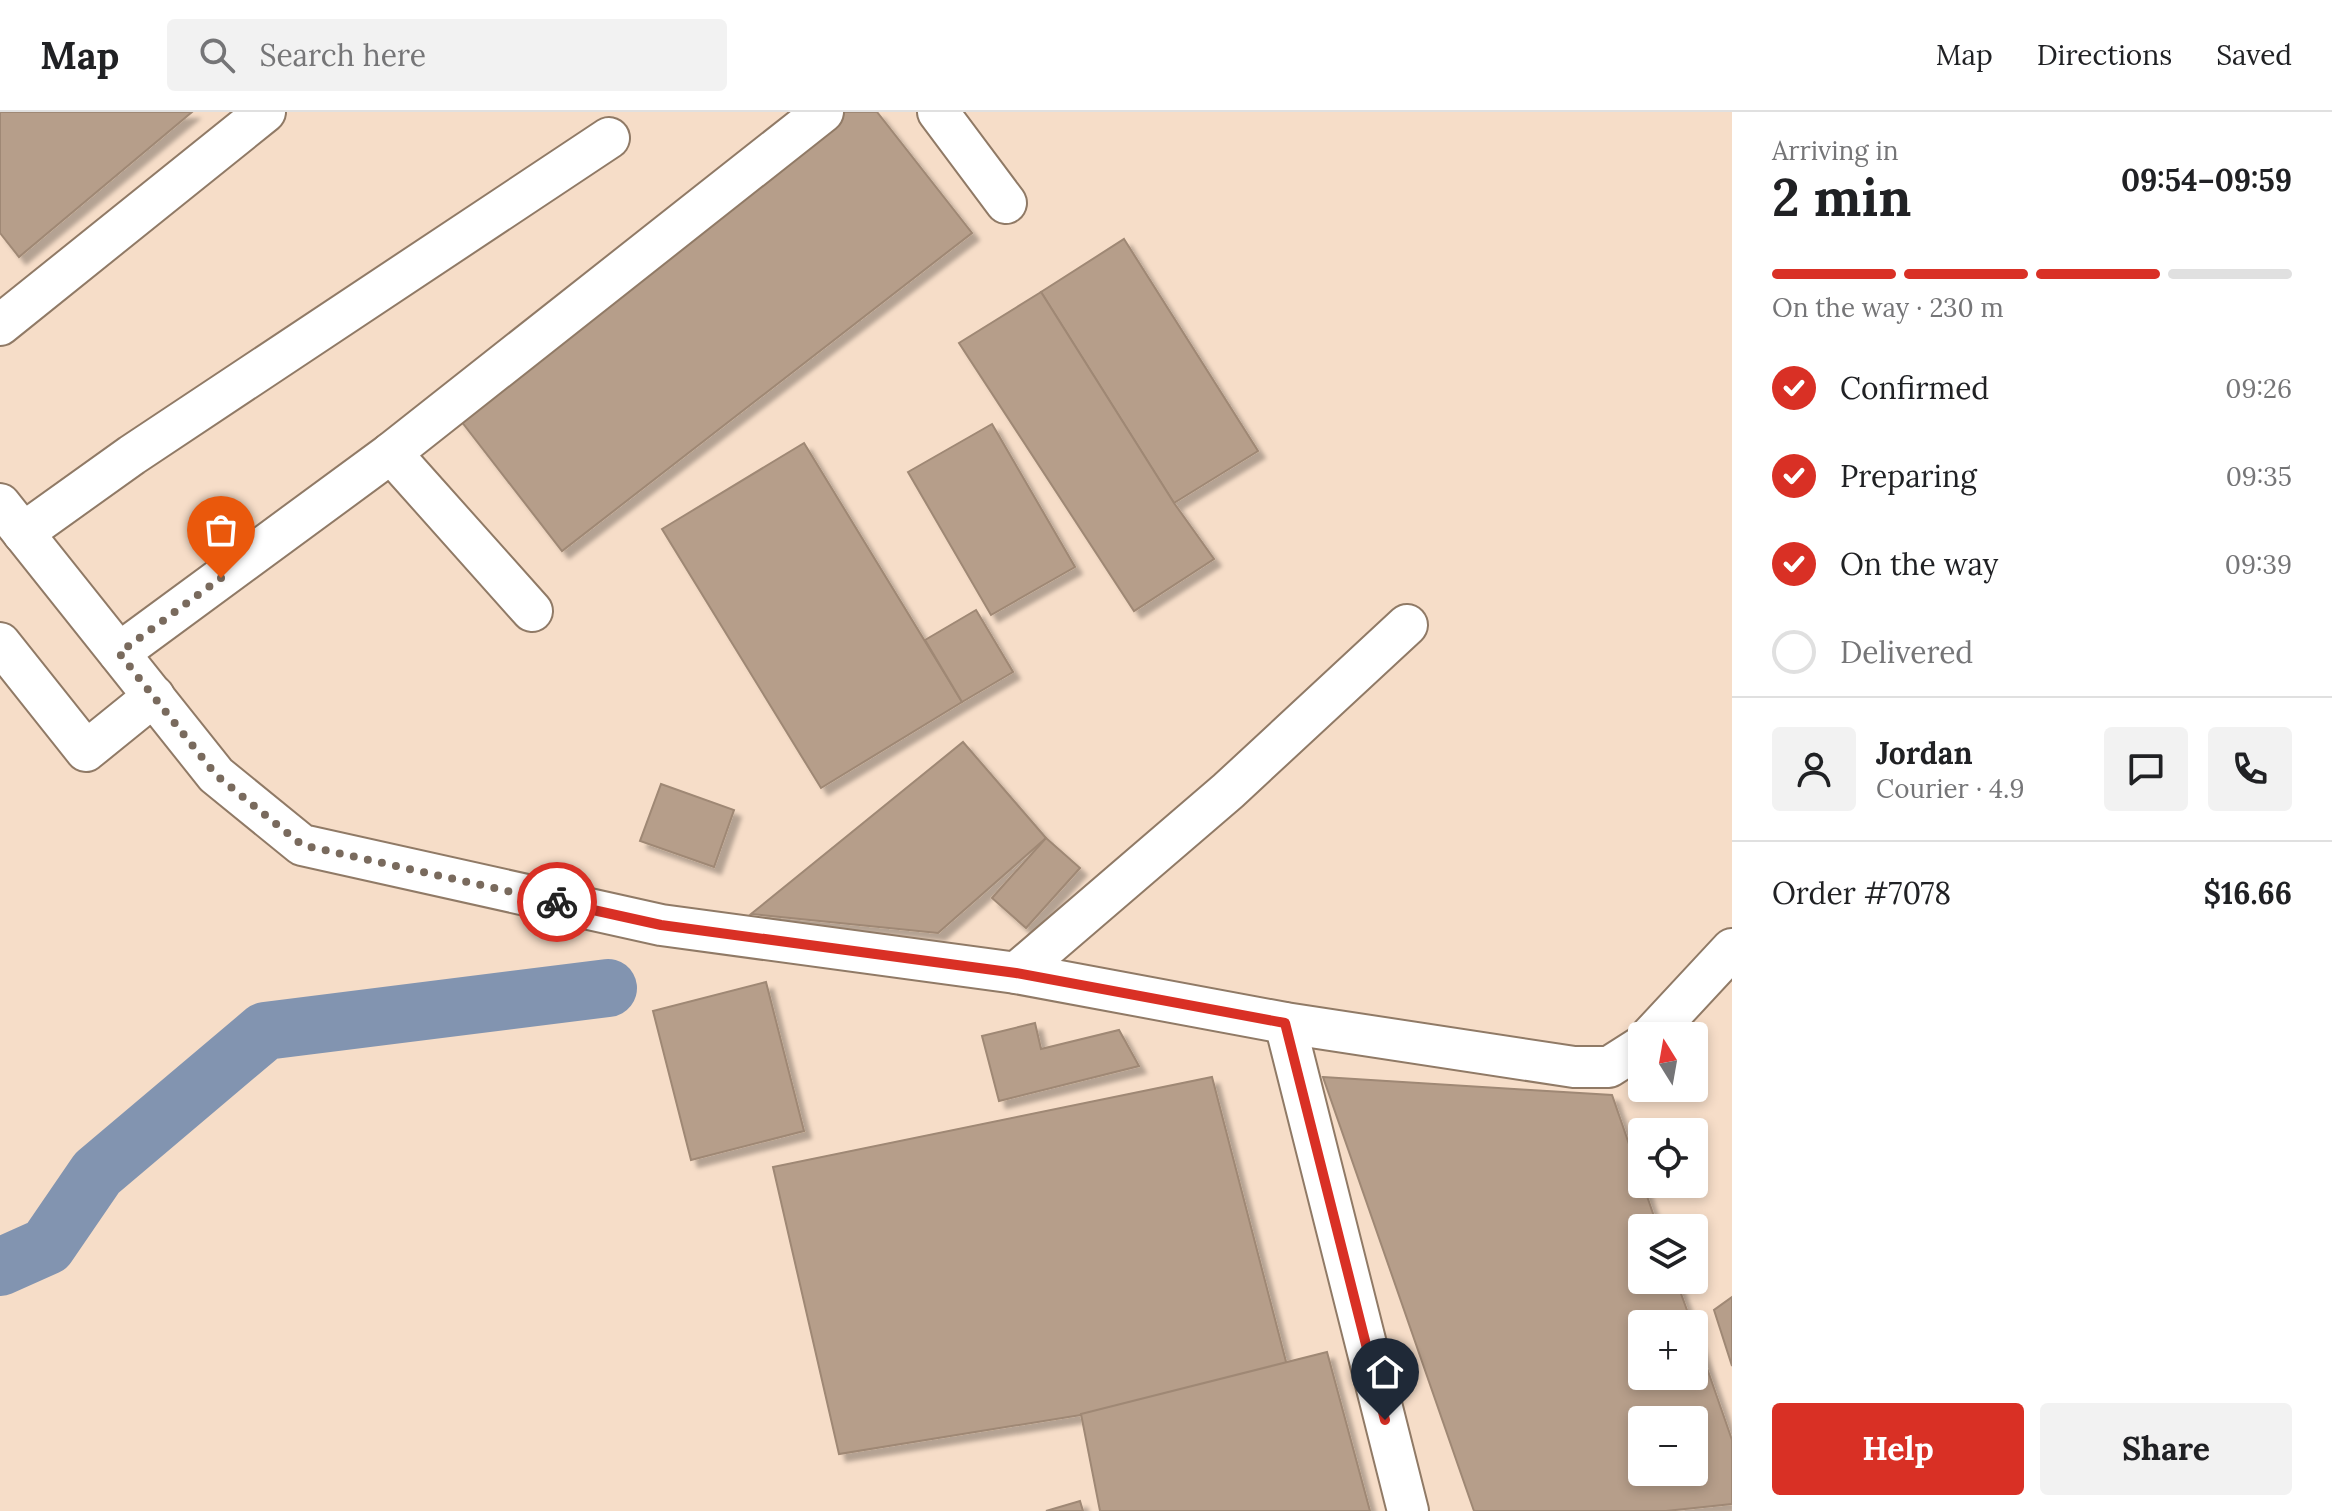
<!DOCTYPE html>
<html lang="en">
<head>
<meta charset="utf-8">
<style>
  body { margin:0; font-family:Lora,serif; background:#f2f2f2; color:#202124; height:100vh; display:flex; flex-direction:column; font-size:30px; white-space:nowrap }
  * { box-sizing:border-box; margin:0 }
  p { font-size:26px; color:#757577 }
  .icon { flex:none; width:44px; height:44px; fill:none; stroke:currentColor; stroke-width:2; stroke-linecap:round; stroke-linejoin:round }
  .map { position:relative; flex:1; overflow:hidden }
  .panel { display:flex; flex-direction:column; background:#fff; width:600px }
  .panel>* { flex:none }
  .needle { width:52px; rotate:349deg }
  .controls { position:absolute; left:1628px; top:910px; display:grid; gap:16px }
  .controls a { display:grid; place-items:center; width:80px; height:80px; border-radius:8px; background:#fff; box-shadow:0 4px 12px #0003; font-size:40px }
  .pin { position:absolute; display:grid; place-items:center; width:68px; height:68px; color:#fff; margin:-82px -34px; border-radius:50% 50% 50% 0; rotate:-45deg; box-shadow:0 0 8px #0007 }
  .pin .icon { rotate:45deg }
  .courier { position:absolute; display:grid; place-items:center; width:80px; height:80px; margin:-40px; border:6px solid #d93025; border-radius:50%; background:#fff; color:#222; box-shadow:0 2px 10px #0007 }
  .overview em { font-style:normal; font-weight:800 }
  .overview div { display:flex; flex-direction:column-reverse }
  .overview { display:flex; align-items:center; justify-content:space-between; height:136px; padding:0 40px }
  h1 { font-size:52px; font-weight:800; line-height:60px }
  .bar { display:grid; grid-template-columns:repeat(4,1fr); gap:12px 8px; align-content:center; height:96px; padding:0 40px }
  .bar i { height:10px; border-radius:6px; background:#e0e0e0 }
  .bar .active { background:#d93025 }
  .bar p { grid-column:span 4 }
  .line { display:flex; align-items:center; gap:20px; padding:0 40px; border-top:2px solid #e0e0e0 }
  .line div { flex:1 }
  .round { display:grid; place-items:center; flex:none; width:84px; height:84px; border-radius:8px; background:#f2f2f2 }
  ol { padding:0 40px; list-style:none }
  li { display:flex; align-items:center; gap:24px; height:88px }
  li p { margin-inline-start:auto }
  li .icon { padding:8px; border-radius:50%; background:#d93025; color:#fff; stroke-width:4 }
  li:last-child { color:#757577 }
  li i { width:44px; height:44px; border:4px solid #e0e0e0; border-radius:50% }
  .primary-button { display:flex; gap:16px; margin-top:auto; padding:16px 40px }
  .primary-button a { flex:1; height:92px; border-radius:8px; background:#d93025; color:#fff; font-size:32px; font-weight:800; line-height:92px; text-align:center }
  .primary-button a+a { background:#f2f2f2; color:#202124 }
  header { display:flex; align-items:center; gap:48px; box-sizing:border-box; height:112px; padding:0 40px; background:#fff; border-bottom:2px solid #e0e0e0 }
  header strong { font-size:38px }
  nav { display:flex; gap:44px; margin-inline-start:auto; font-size:28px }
  .search { width:560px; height:72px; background:#f2f2f2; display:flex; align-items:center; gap:20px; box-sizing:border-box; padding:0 28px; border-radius:8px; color:#757577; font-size:30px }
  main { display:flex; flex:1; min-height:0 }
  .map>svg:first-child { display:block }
</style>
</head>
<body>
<header>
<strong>Map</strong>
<div class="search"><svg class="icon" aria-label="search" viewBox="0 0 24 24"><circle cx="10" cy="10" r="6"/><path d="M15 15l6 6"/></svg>Search here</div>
<nav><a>Map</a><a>Directions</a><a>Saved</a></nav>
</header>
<main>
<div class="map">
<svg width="1732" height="1399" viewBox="0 0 1732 1399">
  <defs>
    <filter id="shadow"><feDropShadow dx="7" dy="7" stdDeviation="2" flood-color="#0004"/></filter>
  </defs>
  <rect width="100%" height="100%" fill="#f6ddc8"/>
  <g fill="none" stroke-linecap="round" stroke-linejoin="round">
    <!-- river -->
    <path stroke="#8294b0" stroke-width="58" d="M0 1155 47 1134 97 1061 265 919 608 876"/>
  </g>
  <!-- building -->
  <g fill="#b69e8a" stroke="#9f8874" stroke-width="2" fill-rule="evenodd" filter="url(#shadow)">
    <path d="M0 0H192L19 145 0 121Z"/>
    <path d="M833 0H877L972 121 562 439 451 296Z"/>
    <path d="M1124 127 1258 339 1174 391 1041 180Z"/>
    <path d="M1041 180 1174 391 1214 447 1134 499 959 231Z"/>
    <path d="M992 312 1075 455 991 503 908 360Z"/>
    <path d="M804 331 962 590 821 676 662 417Z"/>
    <path d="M976 498 1013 560 962 590 925 528Z"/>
    <path d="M963 630 1046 726 938 821 751 802Z"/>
    <path d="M661 672 734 698 714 755 640 729Z"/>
    <path d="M1046 726 1080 756 1026 816 992 786Z"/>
    <path d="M766 870 804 1019 691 1048 653 899Z"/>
    <path d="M1035 911 1041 937 1119 918 1139 954 999 989 982 924Z"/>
    <path d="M1212 965 1291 1269 839 1342 773 1055Z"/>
    <path d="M1323 965 1612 983 1658 1116H1642V1168H1676L1692 1212H1642V1264H1694V1219L1732 1328V1392L1666 1399H1474ZM1642 1308H1694V1360H1642Z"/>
    <path d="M1732 1185V1254L1714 1198Z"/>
    <path d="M1327 1240 1370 1399H1100L1081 1302Z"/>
    <path d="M1080 1389 1083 1399H1046Z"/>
  </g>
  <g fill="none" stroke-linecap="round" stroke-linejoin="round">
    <!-- minor casing -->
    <g stroke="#907a66" stroke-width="44">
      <g id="minor">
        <path d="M938 0 1006 91"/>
        <path d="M0 213 265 0"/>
        <path d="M391 341 532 499"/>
        <path d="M0 392 216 663 302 733 661 813 1016 861 1285 911 1574 955H1609L1642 934"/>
        <path d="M23 421 132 343 609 26"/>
        <path d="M0 531 86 639 154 584"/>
        <path d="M119 541 391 341 823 0"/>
        <path d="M1016 861 1228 679 1407 513"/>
        <path d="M1285 911 1408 1399"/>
        <path d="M1651 924 1732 837"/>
      </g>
    </g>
    <!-- minor -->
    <use href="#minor" stroke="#fff" stroke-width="40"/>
  </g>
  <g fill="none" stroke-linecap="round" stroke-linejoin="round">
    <!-- done -->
    <path stroke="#796a5d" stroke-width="8" stroke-dasharray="0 14.4" d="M221 466 119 541 216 663 302 733 557 790"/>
    <!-- route -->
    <path stroke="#d93025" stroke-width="10" d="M557 790 661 813 1016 861 1285 911 1385 1308"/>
  </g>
</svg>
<div class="controls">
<a><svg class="needle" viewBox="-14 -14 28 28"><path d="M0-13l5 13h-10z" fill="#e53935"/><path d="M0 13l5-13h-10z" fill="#757577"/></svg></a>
<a><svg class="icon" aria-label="locate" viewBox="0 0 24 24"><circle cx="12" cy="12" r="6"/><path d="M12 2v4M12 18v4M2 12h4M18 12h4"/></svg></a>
<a><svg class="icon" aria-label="layers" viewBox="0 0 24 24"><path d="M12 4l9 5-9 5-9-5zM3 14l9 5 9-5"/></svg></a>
<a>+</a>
<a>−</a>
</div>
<div class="pin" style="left:221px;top:466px;background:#ea580c"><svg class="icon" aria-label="bag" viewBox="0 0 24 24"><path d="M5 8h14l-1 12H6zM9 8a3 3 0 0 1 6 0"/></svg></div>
<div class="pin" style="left:1385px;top:1308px;background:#1f2937"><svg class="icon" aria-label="home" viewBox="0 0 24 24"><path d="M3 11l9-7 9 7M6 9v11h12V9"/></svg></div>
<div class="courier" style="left:557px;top:790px"><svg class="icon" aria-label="bike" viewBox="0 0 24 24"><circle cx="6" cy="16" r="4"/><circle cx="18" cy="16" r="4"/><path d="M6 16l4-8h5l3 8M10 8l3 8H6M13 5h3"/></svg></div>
</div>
<section class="panel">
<div class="overview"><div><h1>2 min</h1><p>Arriving in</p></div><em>09:54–09:59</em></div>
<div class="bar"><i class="active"></i><i class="active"></i><i class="active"></i><i></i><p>On the way · 230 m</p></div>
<ol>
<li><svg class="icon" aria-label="check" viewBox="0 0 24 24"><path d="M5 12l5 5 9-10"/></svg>Confirmed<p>09:26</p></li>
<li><svg class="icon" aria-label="check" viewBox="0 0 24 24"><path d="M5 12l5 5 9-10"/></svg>Preparing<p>09:35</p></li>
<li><svg class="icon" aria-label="check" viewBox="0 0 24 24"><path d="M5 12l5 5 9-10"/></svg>On the way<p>09:39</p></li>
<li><i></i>Delivered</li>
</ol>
<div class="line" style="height:144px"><a class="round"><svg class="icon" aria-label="person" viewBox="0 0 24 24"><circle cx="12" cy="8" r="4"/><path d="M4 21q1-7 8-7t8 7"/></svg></a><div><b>Jordan</b><p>Courier · 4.9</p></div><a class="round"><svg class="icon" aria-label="chat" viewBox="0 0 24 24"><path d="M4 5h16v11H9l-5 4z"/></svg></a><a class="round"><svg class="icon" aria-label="phone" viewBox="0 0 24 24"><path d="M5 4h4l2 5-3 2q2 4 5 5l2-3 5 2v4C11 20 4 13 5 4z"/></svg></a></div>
<div class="line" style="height:104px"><div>Order #7078</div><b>$16.66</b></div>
<div class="primary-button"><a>Help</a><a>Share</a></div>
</section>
</main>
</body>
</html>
